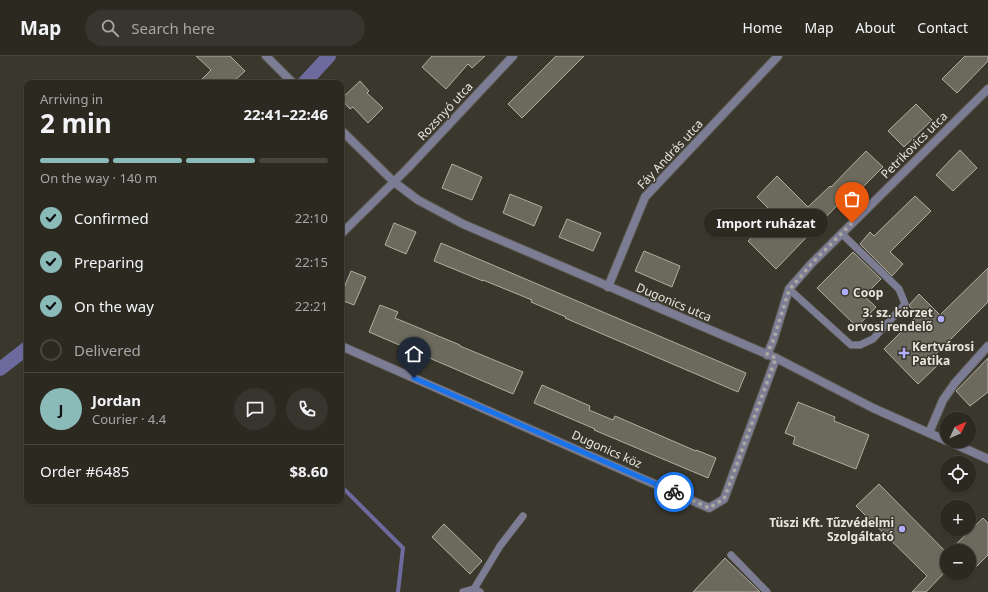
<!DOCTYPE html>
<html lang="en">
<head>
<meta charset="utf-8">
<style>
  body { margin:0; font-family:"Noto Sans",sans-serif; background:#38352e; color:#f1f3f6; height:100vh; display:flex; flex-direction:column; font-size:15px; white-space:nowrap }
  * { box-sizing:border-box; margin:0 }
  p { font-size:13px; color:#a6a6a5 }
  .icon { flex:none; width:22px; height:22px; fill:none; stroke:currentColor; stroke-width:2; stroke-linecap:round; stroke-linejoin:round }
  .map { position:relative; flex:1; overflow:hidden }
  .drawer { position:absolute; left:24px; top:24px; width:320px; height:424px; display:flex; flex-direction:column; background:#2c2921; border-radius:8px; box-shadow:0 1px 3px #0004,0 0 0 1px #48453f }
  .drawer>* { flex:none }
  .needle { width:26px; rotate:46deg }
  .tools { position:absolute; left:940px; top:356px; display:grid; gap:8px }
  .tools a { display:grid; place-items:center; width:36px; height:36px; border-radius:50%; background:#2c2921; box-shadow:0 1px 3px #0004,0 0 0 1px #48453f; font-size:20px }
  .pin { position:absolute; display:grid; place-items:center; width:34px; height:34px; color:#fff; margin:-41px -17px; border-radius:50% 50% 50% 0; rotate:-45deg; box-shadow:0 0 4px #0007 }
  .pin .icon { rotate:45deg }
  .courier { position:absolute; display:grid; place-items:center; width:40px; height:40px; margin:-20px; border:3px solid #1a73e8; border-radius:50%; background:#fff; color:#222; box-shadow:0 1px 5px #0007 }
  .bubble { position:absolute; height:28px; border-radius:14px; background:#2c2921; box-shadow:0 1px 3px #0004,0 0 0 1px #48453f; font-size:13px; font-weight:700; line-height:28px; text-align:center }
  .head em { font-style:normal; font-weight:700 }
  .head div { display:flex; flex-direction:column-reverse }
  .head { display:flex; align-items:center; justify-content:space-between; height:68px; padding:0 16px }
  h1 { font-size:26px; font-weight:700; line-height:30px }
  .bar { display:grid; grid-template-columns:repeat(4,1fr); gap:6px 4px; align-content:center; height:48px; padding:0 16px }
  .bar i { height:5px; border-radius:3px; background:#48453f }
  .bar .on { background:#8bbbb9 }
  .bar p { grid-column:span 4 }
  .line { display:flex; align-items:center; gap:10px; padding:0 16px; border-top:1px solid #48453f }
  .line div { flex:1 }
  .round { display:grid; place-items:center; flex:none; width:42px; height:42px; border-radius:21px; background:#38352e }
  ol { padding:0 16px; list-style:none }
  li { display:flex; align-items:center; gap:12px; height:44px }
  li p { margin-inline-start:auto }
  li .icon { padding:4px; border-radius:50%; background:#8bbbb9; color:#111; stroke-width:4 }
  li:last-child { color:#a6a6a5 }
  li i { width:22px; height:22px; border:2px solid #48453f; border-radius:50% }
  header { display:flex; align-items:center; gap:24px; box-sizing:border-box; height:56px; padding:0 20px; background:#2c2921; border-bottom:1px solid #48453f }
  header strong { font-size:19px }
  nav { display:flex; gap:22px; margin-inline-start:auto; font-size:14px }
  .search { width:280px; height:36px; background:#38352e; display:flex; align-items:center; gap:10px; box-sizing:border-box; padding:0 14px; border-radius:22px; color:#a6a6a5; font-size:15px }
  .map>svg:first-child { display:block }
</style>
</head>
<body>
<header>
<strong>Map</strong>
<div class="search"><svg class="icon" aria-label="search" viewBox="0 0 24 24"><circle cx="10" cy="10" r="6"/><path d="M15 15l6 6"/></svg>Search here</div>
<nav><a>Home</a><a>Map</a><a>About</a><a>Contact</a></nav>
</header>
<div class="map">
<svg width="988" height="536" viewBox="0 0 988 536">
  <rect width="100%" height="100%" fill="#3a372c"/>
  <g fill="none" stroke-linecap="round" stroke-linejoin="round">
    <!-- stream -->
    <path stroke="#6d6b9e" stroke-width="4" d="M341 430 403 492 398 536"/>
    <!-- canal -->
    <g stroke="#6d6b9e" stroke-width="14">
      <path d="M304 27 329 0"/>
      <path d="M0 313 27 292"/>
    </g>
  </g>
  <!-- building -->
  <g fill="#6c695d" stroke="#b1aea1">
    <path d="M196 0H230L245 15 232 27H198L211 14Z"/>
    <path d="M432 0H485L472 12 468 8 446 33 422 11Z"/>
    <path d="M556 0H584L522 62 508 48Z"/>
    <path d="M965 0H988V5L957 37 942 23Z"/>
    <path d="M360 25 369 35 367 37 383 52 368 67 353 51 350 53 341 43Z"/>
    <path d="M916 48 932 64 904 91 888 75Z"/>
    <path d="M960 94 977 112 953 135 936 119Z"/>
    <path d="M866 95 883 111 854 140 850 136 776 213 748 185 774 158 757 141 777 120 808 151 830 130 831 131Z"/>
    <path d="M452 108 482 121 472 144 442 132Z"/>
    <path d="M510 138 542 151 534 170 503 157Z"/>
    <path d="M915 140 931 155 890 196 903 208 892 220 860 188 870 176 874 180Z"/>
    <path d="M567 163 601 177 593 195 559 181Z"/>
    <path d="M394 167 416 176 406 198 385 189Z"/>
    <path d="M441 187 746 317 738 336 565 262 566 261 531 246 532 244 483 224V225L434 205Z"/>
    <path d="M644 195 680 210 672 231 635 215Z"/>
    <path d="M853 196 881 223 864 240 876 251 857 271 817 232Z"/>
    <path d="M988 212V246L933 301 939 308 918 328 884 293 919 258 909 250 910 248 919 238 940 259Z"/>
    <path d="M351 215 366 221 354 249 341 244V239Z"/>
    <path d="M380 249 398 256 395 262 460 289V290L523 316 513 338 369 276Z"/>
    <path d="M988 302V336L970 350 956 335Z"/>
    <path d="M542 329 590 350 589 354 613 364 615 360 696 395V394L716 402 708 422 594 374 595 373 534 347Z"/>
    <path d="M798 346 835 361 834 365 869 379 856 413 793 388 795 381 785 377Z"/>
    <path d="M879 428 947 497V514L926 536H912L927 520 856 450Z"/>
    <path d="M983 462 988 467V499L974 513 969 508V495H949Z"/>
    <path d="M444 468 482 505 470 518 432 481Z"/>
    <path d="M725 502 757 533 760 536H693Z"/>
  </g>
  <g fill="none" stroke-linecap="round" stroke-linejoin="round">
    <!-- lane casing -->
    <g stroke="#565348" stroke-width="8">
      <g id="lane">
        <path d="M789 233 851 289H860L873 283 905 248 899 233 842 178"/>
        <path d="M731 499 767 536"/>
        <path d="M474 533 500 490 523 460"/>
        <path d="M463 536 474 533 480 536"/>
      </g>
    </g>
    <!-- street casing -->
    <g stroke="#565348" stroke-width="10">
      <g id="street">
        <path d="M266 0 293 27"/>
        <path d="M341 74 394 126 418 144 463 168 776 302 873 352 947 385"/>
        <path d="M341 178 408 112 513 0"/>
        <path d="M608 231 645 141 778 0"/>
        <path d="M341 290 709 452 724 443 776 302"/>
        <path d="M767 299 773 285 789 233 812 207 988 33"/>
        <path d="M929 377 943 344 955 327 988 290"/>
        <path d="M948 385 988 403"/>
      </g>
    </g>
    <!-- lane -->
    <use href="#lane" stroke="#7c7c94" stroke-width="7"/>
    <!-- street -->
    <use href="#street" stroke="#7c7c94" stroke-width="8"/>
  </g>
  <g fill="none" stroke-linecap="round" stroke-linejoin="round">
    <!-- done -->
    <path stroke="#aaa8a0" stroke-width="4" stroke-dasharray="0 7.2" d="M674 436 709 452 724 443 776 302 767 298 773 285 789 234 812 207 852 167"/>
    <!-- route -->
    <path stroke="#1a73e8" stroke-width="5" d="M414 322 674 436"/>
  </g>
  <!-- markers -->
  <g fill="#b0adfa" stroke="#3a372c" stroke-width="1.5">
    <circle cx="845" cy="236" r="4"/>
    <circle cx="941" cy="263" r="4"/>
    <path d="M902 291h4v4h4v4h-4v4h-4v-4h-4v-4h4z"/>
    <circle cx="902" cy="473" r="4"/>
  </g>
  <g text-anchor="middle" dominant-baseline="central" stroke-width="3" stroke-linejoin="round" paint-order="stroke">
    <!-- street labels -->
    <g font-size="12" fill="#e7e5de" stroke="#3a372c">
      <text transform="translate(445 55) rotate(-47)">Rozsnyó utca</text>
      <text transform="translate(914 89) rotate(-45)">Petrikovics utca</text>
      <text transform="translate(670 98) rotate(-47)">Fáy András utca</text>
      <text transform="translate(674 246) rotate(23)">Dugonics utca</text>
      <text transform="translate(607 393) rotate(24)">Dugonics köz</text>
    </g>
    <!-- poi labels -->
    <g font-size="12" font-weight="bold" fill="#e7e5de" stroke="#3a372c" text-anchor="start">
      <text x="853" y="236">Coop</text>
      <text x="933" y="256" text-anchor="end">3. sz. körzet<tspan x="933" dy="14">orvosi rendelő</tspan></text>
      <text x="912" y="290">Kertvárosi<tspan x="912" dy="14">Patika</tspan></text>
      <text x="894" y="466" text-anchor="end">Tüszi Kft. Tűzvédelmi<tspan x="894" dy="14">Szolgáltató</tspan></text>
    </g>
  </g>
</svg>
<div class="tools">
<a><svg class="needle" viewBox="-14 -14 28 28"><path d="M0-13l5 13h-10z" fill="#e53935"/><path d="M0 13l5-13h-10z" fill="#a6a6a5"/></svg></a>
<a><svg class="icon" aria-label="locate" viewBox="0 0 24 24"><circle cx="12" cy="12" r="6"/><path d="M12 2v4M12 18v4M2 12h4M18 12h4"/></svg></a>
<a>+</a>
<a>−</a>
</div>
<div class="pin" style="left:852px;top:167px;background:#ea580c"><svg class="icon" aria-label="bag" viewBox="0 0 24 24"><path d="M5 8h14l-1 12H6zM9 8a3 3 0 0 1 6 0"/></svg></div>
<div class="pin" style="left:414px;top:322px;background:#1f2937"><svg class="icon" aria-label="home" viewBox="0 0 24 24"><path d="M3 11l9-7 9 7M6 9v11h12V9"/></svg></div>
<div class="courier" style="left:674px;top:436px"><svg class="icon" aria-label="bike" viewBox="0 0 24 24"><circle cx="6" cy="16" r="4"/><circle cx="18" cy="16" r="4"/><path d="M6 16l4-8h5l3 8M10 8l3 8H6M13 5h3"/></svg></div>
<div class="bubble" style="left:704px;top:153px;width:124px">Import ruházat</div>
<section class="drawer">
<div class="head"><div><h1>2 min</h1><p>Arriving in</p></div><em>22:41–22:46</em></div>
<div class="bar"><i class="on"></i><i class="on"></i><i class="on"></i><i></i><p>On the way · 140 m</p></div>
<ol>
<li><svg class="icon" aria-label="check" viewBox="0 0 24 24"><path d="M5 12l5 5 9-10"/></svg>Confirmed<p>22:10</p></li>
<li><svg class="icon" aria-label="check" viewBox="0 0 24 24"><path d="M5 12l5 5 9-10"/></svg>Preparing<p>22:15</p></li>
<li><svg class="icon" aria-label="check" viewBox="0 0 24 24"><path d="M5 12l5 5 9-10"/></svg>On the way<p>22:21</p></li>
<li><i></i>Delivered</li>
</ol>
<div class="line" style="height:72px"><b class="round" style="background:#8bbbb9;color:#111">J</b><div><b>Jordan</b><p>Courier · 4.4</p></div><a class="round"><svg class="icon" aria-label="chat" viewBox="0 0 24 24"><path d="M4 5h16v11H9l-5 4z"/></svg></a><a class="round"><svg class="icon" aria-label="phone" viewBox="0 0 24 24"><path d="M5 4h4l2 5-3 2q2 4 5 5l2-3 5 2v4C11 20 4 13 5 4z"/></svg></a></div>
<div class="line" style="height:52px"><div>Order #6485</div><b>$8.60</b></div>
</section>
</div>
</body>
</html>
